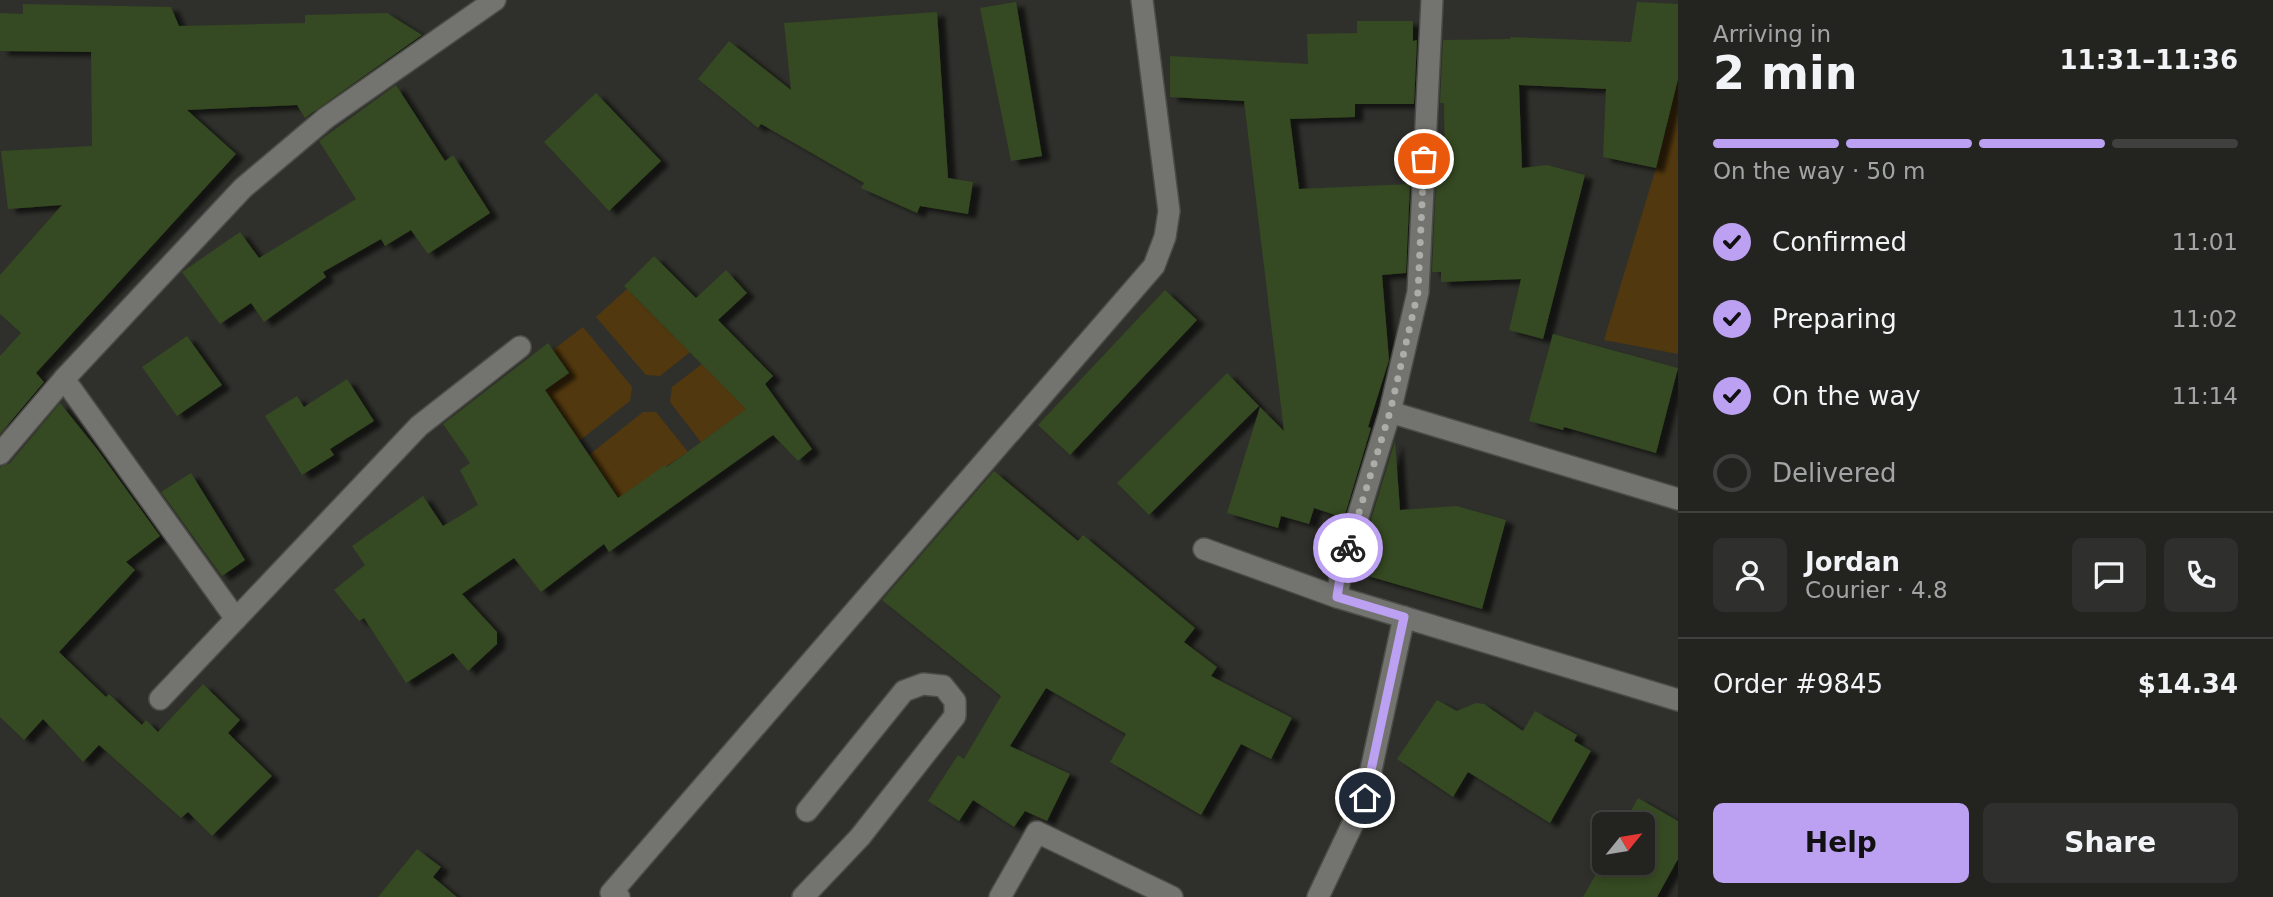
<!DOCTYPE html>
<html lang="en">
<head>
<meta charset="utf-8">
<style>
  body { margin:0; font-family:"DejaVu Sans",sans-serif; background:#2f302d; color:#f1f3f6; height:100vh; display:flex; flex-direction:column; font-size:26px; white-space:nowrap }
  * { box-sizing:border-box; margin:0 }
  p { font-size:23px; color:#a3a4a5 }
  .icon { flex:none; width:38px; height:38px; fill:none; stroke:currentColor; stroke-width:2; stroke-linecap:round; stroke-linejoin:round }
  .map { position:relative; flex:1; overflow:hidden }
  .panel { display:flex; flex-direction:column; background:#232420; width:595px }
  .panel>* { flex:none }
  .needle { width:46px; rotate:60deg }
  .controls { position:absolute; left:1592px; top:812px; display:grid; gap:14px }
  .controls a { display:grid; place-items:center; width:63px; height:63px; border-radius:10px; background:#232420; box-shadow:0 4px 10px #0003,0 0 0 2px #40413e; font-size:35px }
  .pin { position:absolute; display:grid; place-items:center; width:60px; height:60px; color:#fff; margin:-30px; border:4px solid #fff; border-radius:50%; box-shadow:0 2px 7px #0007 }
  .courier { position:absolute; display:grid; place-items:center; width:70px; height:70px; margin:-35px; border:5px solid #bca0f2; border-radius:50%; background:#fff; color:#222; box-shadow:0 2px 9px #0007 }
  .summary em { font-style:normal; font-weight:600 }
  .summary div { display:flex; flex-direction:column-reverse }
  .summary { display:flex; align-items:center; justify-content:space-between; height:119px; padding:0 35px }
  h1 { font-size:46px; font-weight:600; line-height:52px }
  .bar { display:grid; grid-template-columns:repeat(4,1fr); gap:10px 7px; align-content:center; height:84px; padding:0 35px }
  .bar i { height:9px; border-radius:5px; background:#40413e }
  .bar .active { background:#bca0f2 }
  .bar p { grid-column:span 4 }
  .line { display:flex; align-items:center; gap:18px; padding:0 35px; border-top:2px solid #40413e }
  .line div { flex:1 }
  .round { display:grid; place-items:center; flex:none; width:74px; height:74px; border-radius:10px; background:#2f302d }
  ol { padding:0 35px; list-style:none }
  li { display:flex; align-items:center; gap:21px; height:77px }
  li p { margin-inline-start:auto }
  li .icon { padding:7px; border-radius:50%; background:#bca0f2; color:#111; stroke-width:4 }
  li:last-child { color:#a3a4a5 }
  li i { width:38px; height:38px; border:4px solid #40413e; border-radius:50% }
  .primary-button { display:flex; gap:14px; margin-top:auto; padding:14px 35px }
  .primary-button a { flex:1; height:80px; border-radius:10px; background:#bca0f2; color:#111; font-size:28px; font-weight:600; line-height:80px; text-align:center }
  .primary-button a+a { background:#2f302d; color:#f1f3f6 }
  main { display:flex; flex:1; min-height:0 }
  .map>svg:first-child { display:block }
</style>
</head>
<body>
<main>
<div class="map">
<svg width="1678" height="897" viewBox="0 0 1678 897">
  <defs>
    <filter id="shadow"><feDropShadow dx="8" dy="4.5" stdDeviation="2" flood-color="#0009"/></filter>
  </defs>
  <rect width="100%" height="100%" fill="#2f302b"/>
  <!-- green -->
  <g fill="#52380e">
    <path d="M1678 79V354L1604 340 1656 168Z"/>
    <path d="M627 289 690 352 660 376 646 375 596 317Z"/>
    <path d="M583 327 632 387 630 401 579 441 545 390 569 373 553 350Z"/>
    <path d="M702 364 747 409 701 442 670 402 672 387Z"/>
    <path d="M643 412H656L688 452 618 498 589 455Z"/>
  </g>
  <!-- building -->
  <g fill="#344921" filter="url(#shadow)">
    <path d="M1016 2 1042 156 1011 161 980 8Z"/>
    <path d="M1637 2 1678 4V79L1656 168 1603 157 1606 89 1519 85 1522 168 1547 165 1585 175 1543 339 1509 330 1521 279 1441 282V272H1432L1436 182H1445L1444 103H1440L1443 40 1510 39 1511 37 1631 42Z"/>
    <path d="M23 4 171 7 179 26 305 23V15L387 13 422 35 305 118 297 105 187 110 236 154 36 373 44 382 0 434V356L21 333 0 314V275L62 205 8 209 1 151 92 146 91 52 0 51V13L23 14Z"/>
    <path d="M937 12 948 178 973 182 968 214 920 206 917 213 861 188 864 183 761 124 758 128 698 79 729 41 791 90 784 23Z"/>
    <path d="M1357 21H1413V41L1417 40 1414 104H1355V117L1290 119 1299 189 1410 184 1406 273 1382 275 1389 360 1368 427 1371 428 1344 518 1314 508 1309 524 1281 516 1278 528 1227 513 1260 407 1284 431 1244 101 1170 97V56L1308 64 1307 34 1357 33Z"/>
    <path d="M396 85 445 161 453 155 490 213 428 254 411 230 385 246 381 239 323 272 326 277 264 322 251 303 220 324 182 272 240 232 259 258 356 199 319 141Z"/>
    <path d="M596 93 661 161 609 211 544 142Z"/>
    <path d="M654 256 696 298 726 270 747 293 718 320 773 376 765 384 812 449 798 461 773 435 609 552 604 544 541 592 514 558 462 594 497 632V644L468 671 453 653 406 683 364 618 359 621 334 590 365 565 352 546 423 496 443 526 478 505 460 470 470 463 443 424 548 343 569 373 545 390 618 498 665 465 667 467 746 409 624 286Z"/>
    <path d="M1165 290 1197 320 1070 455 1038 425Z"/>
    <path d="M1553 334 1678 368 1656 453 1564 427 1563 430 1529 421Z"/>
    <path d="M187 336 222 385 177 416 142 367Z"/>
    <path d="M1227 373 1259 406 1149 515 1117 483Z"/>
    <path d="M347 379 374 421 330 449 334 455 302 475 265 416 297 396 304 407Z"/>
    <path d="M60 403 97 449 160 536 126 562 135 570 59 652 106 697 109 694 142 725 146 720 158 732 203 684 240 720 228 733 272 776 212 836 188 812 181 818 99 745 83 762 43 719 24 740 0 717V467L10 463Z"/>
    <path d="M1395 441 1400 510 1457 506 1506 520 1482 609 1361 574 1373 527 1369 526Z"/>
    <path d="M994 471 1078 541 1083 535 1195 628 1184 642 1217 667 1211 676 1292 718 1271 759 1241 744 1201 815 1110 762 1126 734 1046 688 1010 746 1070 774 1047 821 1025 811 1014 827 973 800 959 821 928 801 958 755 964 759 1001 696 882 600Z"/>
    <path d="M191 473 245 560 222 576 161 492Z"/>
    <path d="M1437 700 1457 711 1476 703 1484 704 1523 731 1535 711 1577 735 1574 741 1591 751 1550 823 1468 772 1453 797 1397 759Z"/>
    <path d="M1638 798 1678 821V859L1657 897H1583L1605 858V863H1643V824H1624Z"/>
    <path d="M417 849 441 867 433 877 457 897H378Z"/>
  </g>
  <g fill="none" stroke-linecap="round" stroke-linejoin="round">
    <!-- minor casing -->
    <g stroke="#4b4c48" stroke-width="24">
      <g id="minor">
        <path d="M1432 0 1418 292 1390 412 1341 572 1337 597 1678 700"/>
        <path d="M64 379 236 619"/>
        <path d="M1390 412 1678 499"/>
        <path d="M0 454 64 379 243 188 326 118 495 0"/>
        <path d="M1204 549 1337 597"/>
        <path d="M160 699 419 426 520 347"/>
        <path d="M619 897 611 893 1154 266 1165 237 1169 211 1142 0"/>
        <path d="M803 897 860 837 955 716V701L943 686 923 684 904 691 807 811"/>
        <path d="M1000 897 1037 832 1172 897"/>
        <path d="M1318 897 1365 798 1404 617"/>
      </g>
    </g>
    <!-- minor -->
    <use href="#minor" stroke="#73746f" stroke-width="21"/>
  </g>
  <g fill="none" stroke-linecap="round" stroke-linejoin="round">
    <!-- done -->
    <path stroke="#acaca8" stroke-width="7" stroke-dasharray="0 12.6" d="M1348 548 1390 412 1418 292 1424 159"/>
    <!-- route -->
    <path stroke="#bca0f2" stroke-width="9" d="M1348 548 1341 572 1337 597 1404 617 1365 798"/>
  </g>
</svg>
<div class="controls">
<a><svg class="needle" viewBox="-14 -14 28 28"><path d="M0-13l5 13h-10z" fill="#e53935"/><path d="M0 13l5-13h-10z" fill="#a3a4a5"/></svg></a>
</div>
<div class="pin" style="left:1424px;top:159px;background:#ea580c"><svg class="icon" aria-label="bag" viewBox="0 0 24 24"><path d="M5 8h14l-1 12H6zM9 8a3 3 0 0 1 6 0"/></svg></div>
<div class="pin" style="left:1365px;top:798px;background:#1f2937"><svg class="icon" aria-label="home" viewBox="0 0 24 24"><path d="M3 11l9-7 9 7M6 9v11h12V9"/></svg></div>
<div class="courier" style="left:1348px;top:548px"><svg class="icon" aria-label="bike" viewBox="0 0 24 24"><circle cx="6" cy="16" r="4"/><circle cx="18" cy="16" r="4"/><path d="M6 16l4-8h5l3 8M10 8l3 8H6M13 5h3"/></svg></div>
</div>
<section class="panel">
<div class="summary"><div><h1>2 min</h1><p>Arriving in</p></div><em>11:31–11:36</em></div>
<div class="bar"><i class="active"></i><i class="active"></i><i class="active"></i><i></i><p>On the way · 50 m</p></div>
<ol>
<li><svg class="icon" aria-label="check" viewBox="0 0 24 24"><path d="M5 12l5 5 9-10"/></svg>Confirmed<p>11:01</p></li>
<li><svg class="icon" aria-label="check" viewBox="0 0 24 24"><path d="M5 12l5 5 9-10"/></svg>Preparing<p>11:02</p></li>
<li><svg class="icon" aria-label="check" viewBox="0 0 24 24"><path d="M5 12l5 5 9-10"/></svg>On the way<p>11:14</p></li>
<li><i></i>Delivered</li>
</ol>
<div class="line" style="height:126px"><a class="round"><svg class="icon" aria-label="person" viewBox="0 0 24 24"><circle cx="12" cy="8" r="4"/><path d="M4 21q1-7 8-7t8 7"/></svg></a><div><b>Jordan</b><p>Courier · 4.8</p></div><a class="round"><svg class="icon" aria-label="chat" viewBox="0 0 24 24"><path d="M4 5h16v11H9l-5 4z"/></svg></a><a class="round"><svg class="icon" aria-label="phone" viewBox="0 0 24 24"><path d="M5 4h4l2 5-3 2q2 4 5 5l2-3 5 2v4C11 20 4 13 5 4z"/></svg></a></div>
<div class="line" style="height:91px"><div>Order #9845</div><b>$14.34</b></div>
<div class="primary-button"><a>Help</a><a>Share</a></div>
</section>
</main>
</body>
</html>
